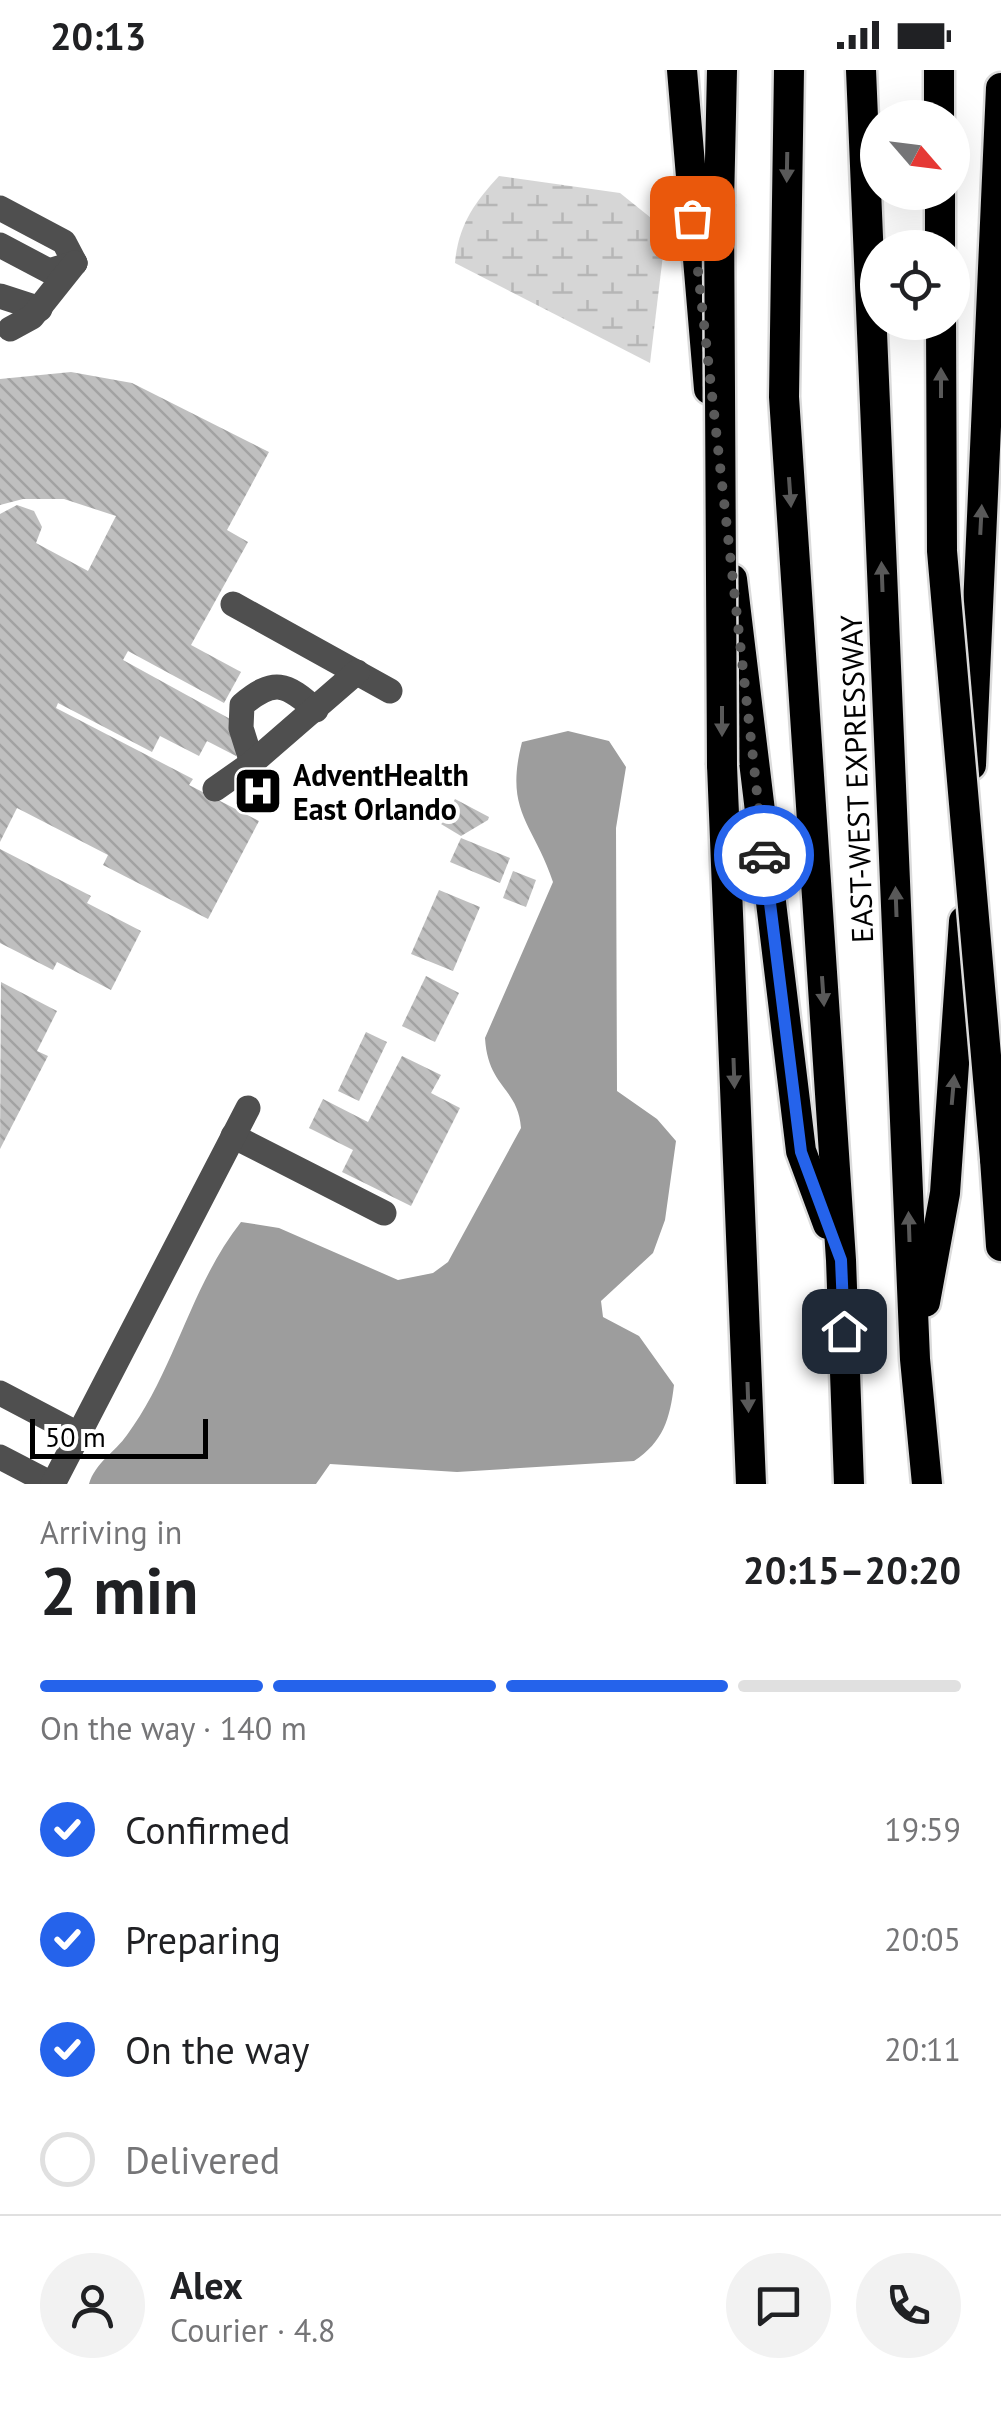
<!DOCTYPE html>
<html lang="en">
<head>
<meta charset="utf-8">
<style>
  body { margin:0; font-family:"PT Sans",sans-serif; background:#f2f2f2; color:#202124; height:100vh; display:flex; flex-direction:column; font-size:38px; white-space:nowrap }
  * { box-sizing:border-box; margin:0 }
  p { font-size:32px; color:#757577 }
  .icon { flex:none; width:55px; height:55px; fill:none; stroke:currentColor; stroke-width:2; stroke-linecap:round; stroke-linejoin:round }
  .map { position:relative; height:1414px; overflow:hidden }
  .details { display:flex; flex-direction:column; background:#fff; flex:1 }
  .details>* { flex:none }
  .needle { width:65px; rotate:118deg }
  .buttons { position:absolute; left:860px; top:30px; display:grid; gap:20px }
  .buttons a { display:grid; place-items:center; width:110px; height:110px; border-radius:50%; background:#fff; box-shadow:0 10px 40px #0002; font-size:50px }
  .scale { position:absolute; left:30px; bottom:25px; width:178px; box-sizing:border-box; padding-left:10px; border:5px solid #000; border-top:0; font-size:28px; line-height:35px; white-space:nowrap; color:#000; -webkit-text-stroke:8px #fff; paint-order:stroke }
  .pin { position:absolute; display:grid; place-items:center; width:85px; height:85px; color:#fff; margin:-42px; border-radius:20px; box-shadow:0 5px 15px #0006 }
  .courier { position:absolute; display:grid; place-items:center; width:100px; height:100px; margin:-50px; border:8px solid #2563eb; border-radius:50%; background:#fff; color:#222; box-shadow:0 2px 12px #0007 }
  .overview em { font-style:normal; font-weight:700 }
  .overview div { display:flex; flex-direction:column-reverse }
  .overview { display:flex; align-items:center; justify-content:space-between; height:170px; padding:0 40px }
  h1 { font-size:65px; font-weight:700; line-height:75px }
  .bar { display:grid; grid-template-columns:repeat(4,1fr); gap:15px 10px; align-content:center; height:120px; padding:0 40px }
  .bar i { height:12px; border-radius:8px; background:#e0e0e0 }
  .bar .current { background:#2563eb }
  .bar p { grid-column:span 4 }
  .line { display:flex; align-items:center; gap:25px; padding:0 40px; border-top:2px solid #e0e0e0 }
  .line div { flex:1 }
  .round { display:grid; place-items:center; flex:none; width:105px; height:105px; border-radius:52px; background:#f2f2f2 }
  ol { padding:0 40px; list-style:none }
  li { display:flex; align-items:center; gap:30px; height:110px }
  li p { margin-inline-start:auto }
  li .icon { padding:10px; border-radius:50%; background:#2563eb; color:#fff; stroke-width:4 }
  li:last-child { color:#757577 }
  li i { width:55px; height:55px; border:5px solid #e0e0e0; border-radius:50% }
  .status { display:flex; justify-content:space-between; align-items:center; height:70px; padding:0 50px; background:#fff; direction:ltr }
  .status svg { height:28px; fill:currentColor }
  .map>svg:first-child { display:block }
</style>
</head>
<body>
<div class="status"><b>20:13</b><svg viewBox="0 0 49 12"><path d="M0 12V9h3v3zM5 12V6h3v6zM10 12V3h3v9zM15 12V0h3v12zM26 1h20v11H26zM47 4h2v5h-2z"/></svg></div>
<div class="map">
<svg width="1001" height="1414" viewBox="0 0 1001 1414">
  <defs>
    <pattern id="wetland-marsh" width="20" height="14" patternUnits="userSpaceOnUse" patternTransform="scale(2.5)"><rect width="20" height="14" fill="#d6d6d6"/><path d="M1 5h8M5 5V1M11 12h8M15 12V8" fill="none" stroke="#b6b6b6"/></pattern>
    <pattern id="building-back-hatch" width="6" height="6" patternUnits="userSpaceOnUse" patternTransform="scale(2.5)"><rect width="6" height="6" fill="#bfbfbf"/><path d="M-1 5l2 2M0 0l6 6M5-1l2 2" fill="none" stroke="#a2a2a2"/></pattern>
  </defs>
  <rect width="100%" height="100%" fill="#fff"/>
  <!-- wetland -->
  <path fill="url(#wetland-marsh)" d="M499 106 620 123 666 160 650 293 455 193C458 156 474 133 499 106Z"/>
  <!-- water -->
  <path fill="#9d9d9d" d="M568 661 609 671 626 697 616 758 617 1021 657 1049 676 1071 665 1150 653 1183 601 1231 603 1247 639 1266 674 1315C670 1349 663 1372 634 1391L457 1402 330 1394 316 1414H89C95 1393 115 1382 127 1365 175 1300 191 1215 241 1152L279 1158 398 1210 433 1203 448 1192 521 1058C518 1017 488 1018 485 968L553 812C533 752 504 742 522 672Z"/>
  <!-- building -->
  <g fill="url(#building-back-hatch)">
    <path d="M71 302 132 313 269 382 227 460 248 472 191 575 241 602 224 633 128 581 123 590 232 650 240 677 236 686 207 671 199 686 160 666 152 682 58 633 56 638 193 709 189 715 259 751 208 849 103 795 108 785 17 738 0 772V444L17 435 34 441 42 457 36 473 88 501 116 446 64 429H23L0 435V309Z"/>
    <path d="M455 729 489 747 488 750 461 766 441 754Z"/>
    <path d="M461 768 510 788 500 813 450 792Z"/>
    <path d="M0 779 91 826 87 833 141 861 111 920 57 892 53 900 0 873Z"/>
    <path d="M513 801 536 810 526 837 503 828Z"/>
    <path d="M439 820 480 837 453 901 411 884Z"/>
    <path d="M426 906 459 923 435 972 402 956Z"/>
    <path d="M1 912 57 941 37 981 48 986 0 1079Z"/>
    <path d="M366 962 387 972 359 1031 338 1021Z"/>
    <path d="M402 986 441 1005 431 1023 460 1038 411 1136 342 1102 353 1080 309 1058 323 1029 368 1052Z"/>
  </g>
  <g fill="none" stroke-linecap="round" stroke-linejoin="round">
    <!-- highway casing -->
    <g stroke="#dbdbdb" stroke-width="35">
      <g id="highway">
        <path d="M682 0 709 319"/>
        <path d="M789 0 784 327 841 1190 849 1414"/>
        <path d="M861 0 915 1289 927 1414"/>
        <path d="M939 0V48"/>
        <path d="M940 122V178"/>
        <path d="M719 134 722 0"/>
        <path d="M941 252 942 481"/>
        <path d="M732 509 801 1081 828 1154"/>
        <path d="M722 695 751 1414"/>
        <path d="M971 695 1001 18"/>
        <path d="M995 1089 1001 1176"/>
        <path d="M925 1232 945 1123 964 851"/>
      </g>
    </g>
    <!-- minor -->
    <g stroke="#4f4f4f" stroke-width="25">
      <path d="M0 138 64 172 75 193"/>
      <path d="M0 175 49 201 75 193"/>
      <path d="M0 226 40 239"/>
      <path d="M10 259 32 247 75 193"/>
      <path d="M233 534 390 621"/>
      <path d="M252 693 241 658 242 635C274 608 286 613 316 640"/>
      <path d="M215 719 252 693 357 602"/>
      <path d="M233 1066 384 1143"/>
      <path d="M0 1323 78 1364"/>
      <path d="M0 1387 52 1414"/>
      <path d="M53 1414 248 1038"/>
    </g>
    <!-- highway -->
    <use href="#highway" stroke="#000" stroke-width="30"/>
    <!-- highway-bridge casing -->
    <g stroke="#dbdbdb" stroke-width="35" stroke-linecap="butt">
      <g id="highway-bridge">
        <path d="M719 134 722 695"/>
        <path d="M942 481 995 1089"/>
      </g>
    </g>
    <!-- highway-bridge -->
    <use href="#highway-bridge" stroke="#000" stroke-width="30"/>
  </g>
  <!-- one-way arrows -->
  <defs><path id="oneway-solid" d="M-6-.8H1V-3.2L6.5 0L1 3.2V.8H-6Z" transform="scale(2.5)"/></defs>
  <g fill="#595959">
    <use href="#oneway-solid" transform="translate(787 97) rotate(91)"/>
    <use href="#oneway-solid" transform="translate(941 313) rotate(-90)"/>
    <use href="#oneway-solid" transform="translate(790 422) rotate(86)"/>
    <use href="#oneway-solid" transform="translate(981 450) rotate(-87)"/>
    <use href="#oneway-solid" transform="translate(882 507) rotate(-92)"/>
    <use href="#oneway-solid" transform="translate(722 651) rotate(90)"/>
    <use href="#oneway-solid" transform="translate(896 832) rotate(-92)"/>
    <use href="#oneway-solid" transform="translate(823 921) rotate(86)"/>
    <use href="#oneway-solid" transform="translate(734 1003) rotate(88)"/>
    <use href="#oneway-solid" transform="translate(953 1020) rotate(-85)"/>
    <use href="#oneway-solid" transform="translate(909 1157) rotate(-92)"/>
    <use href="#oneway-solid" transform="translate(748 1327) rotate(88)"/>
  </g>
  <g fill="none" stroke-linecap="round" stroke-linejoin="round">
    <!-- done -->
    <path stroke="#595959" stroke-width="10" stroke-dasharray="0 18" d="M692 148 764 785"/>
    <!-- route -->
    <path stroke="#2563eb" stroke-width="12" d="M764 785 801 1082 841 1190 844 1261"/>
  </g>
  <!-- icons -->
  <defs>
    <g id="hospital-square" transform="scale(2.5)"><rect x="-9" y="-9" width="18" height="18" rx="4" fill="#000" stroke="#fff"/><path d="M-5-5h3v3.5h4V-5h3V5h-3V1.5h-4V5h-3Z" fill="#fff"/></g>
  </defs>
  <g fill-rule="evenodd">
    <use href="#hospital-square" x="258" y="721"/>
  </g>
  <g text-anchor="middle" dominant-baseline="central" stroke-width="8" stroke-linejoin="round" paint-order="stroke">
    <!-- poi labels -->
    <g font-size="30" font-weight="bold" fill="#000" stroke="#fff" text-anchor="start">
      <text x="293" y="704">AdventHealth<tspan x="293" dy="34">East Orlando</tspan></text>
    </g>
    <!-- street labels -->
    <g font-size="30" fill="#000" stroke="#fff">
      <text transform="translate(856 709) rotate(-92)">EAST-WEST EXPRESSWAY</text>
    </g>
  </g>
</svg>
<div class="buttons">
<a><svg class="needle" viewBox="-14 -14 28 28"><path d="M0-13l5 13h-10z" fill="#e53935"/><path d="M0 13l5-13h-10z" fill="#757577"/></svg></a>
<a><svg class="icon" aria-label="locate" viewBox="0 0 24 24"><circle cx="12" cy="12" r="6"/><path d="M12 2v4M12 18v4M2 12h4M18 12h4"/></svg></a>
</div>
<div class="scale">50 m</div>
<div class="pin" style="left:692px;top:148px;background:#ea580c"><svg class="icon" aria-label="bag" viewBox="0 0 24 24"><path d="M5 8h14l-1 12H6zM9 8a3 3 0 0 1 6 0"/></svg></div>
<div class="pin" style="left:844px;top:1261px;background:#1f2937"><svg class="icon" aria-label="home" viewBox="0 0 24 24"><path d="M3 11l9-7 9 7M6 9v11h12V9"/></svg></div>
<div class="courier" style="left:764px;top:785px"><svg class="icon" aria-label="car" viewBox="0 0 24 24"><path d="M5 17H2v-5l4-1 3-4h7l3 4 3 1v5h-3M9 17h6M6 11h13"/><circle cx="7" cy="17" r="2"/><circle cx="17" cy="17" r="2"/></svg></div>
</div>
<section class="details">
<div class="overview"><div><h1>2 min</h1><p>Arriving in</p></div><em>20:15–20:20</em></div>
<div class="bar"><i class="current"></i><i class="current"></i><i class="current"></i><i></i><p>On the way · 140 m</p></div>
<ol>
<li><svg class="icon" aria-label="check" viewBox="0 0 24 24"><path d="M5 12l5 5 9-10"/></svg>Confirmed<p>19:59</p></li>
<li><svg class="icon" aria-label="check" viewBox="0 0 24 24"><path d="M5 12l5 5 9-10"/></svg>Preparing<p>20:05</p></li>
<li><svg class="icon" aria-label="check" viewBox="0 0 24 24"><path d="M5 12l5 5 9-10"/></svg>On the way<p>20:11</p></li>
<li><i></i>Delivered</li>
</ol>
<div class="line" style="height:180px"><a class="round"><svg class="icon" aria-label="person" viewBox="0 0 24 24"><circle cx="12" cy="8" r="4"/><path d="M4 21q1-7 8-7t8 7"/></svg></a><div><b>Alex</b><p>Courier · 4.8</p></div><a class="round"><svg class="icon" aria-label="chat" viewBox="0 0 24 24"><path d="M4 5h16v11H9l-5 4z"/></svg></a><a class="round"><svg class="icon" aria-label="phone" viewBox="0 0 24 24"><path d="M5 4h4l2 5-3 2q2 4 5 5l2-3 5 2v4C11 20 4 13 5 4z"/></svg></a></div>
</section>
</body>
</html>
